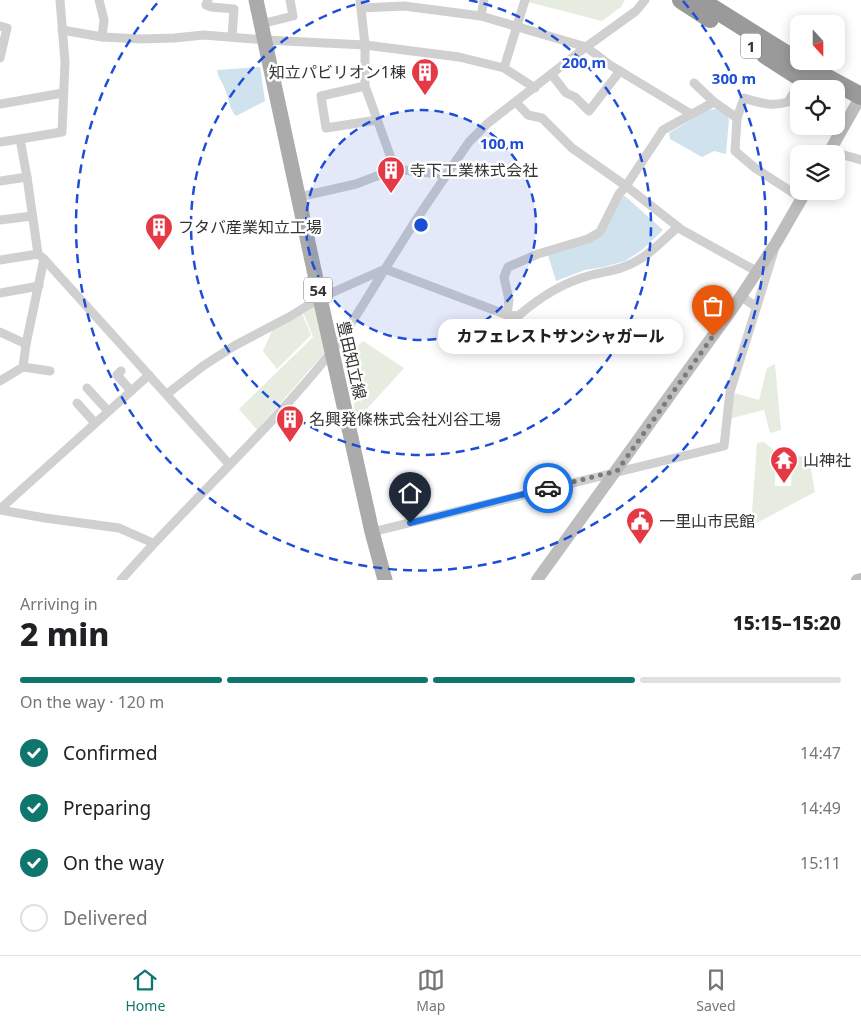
<!DOCTYPE html>
<html lang="en">
<head>
<meta charset="utf-8">
<style>
  body { margin:0; font-family:"Noto Sans","Noto Sans JP",sans-serif; background:#f2f2f2; color:#202124; height:100vh; display:flex; flex-direction:column; font-size:19px; white-space:nowrap }
  * { box-sizing:border-box; margin:0 }
  p { font-size:16px; color:#757577 }
  .icon { flex:none; width:28px; height:28px; fill:none; stroke:currentColor; stroke-width:2; stroke-linecap:round; stroke-linejoin:round }
  .map { position:relative; height:580px; overflow:hidden }
  .drawer { display:flex; flex-direction:column; background:#fff; flex:1 }
  .drawer>* { flex:none }
  .needle { width:32px; rotate:159deg }
  .fabs { position:absolute; left:790px; top:15px; display:grid; gap:10px }
  .fabs a { display:grid; place-items:center; width:55px; height:55px; border-radius:10px; background:#fff; box-shadow:0 2px 12px #0003; font-size:25px }
  .pin { position:absolute; display:grid; place-items:center; width:42px; height:42px; color:#fff; margin:-51px -21px; border-radius:50% 50% 50% 0; rotate:-45deg; box-shadow:0 0 5px #0007 }
  .pin .icon { rotate:45deg }
  .courier { position:absolute; display:grid; place-items:center; width:50px; height:50px; margin:-25px; border:4px solid #1a73e8; border-radius:50%; background:#fff; color:#222; box-shadow:0 1px 6px #0007 }
  .bubble { position:absolute; height:35px; border-radius:15px; background:#fff; box-shadow:0 2px 12px #0003; font-size:16px; font-weight:800; line-height:35px; text-align:center }
  .overview em { font-style:normal; font-weight:800 }
  .overview div { display:flex; flex-direction:column-reverse }
  .overview { display:flex; align-items:center; justify-content:space-between; height:85px; padding:0 20px }
  h1 { font-size:32px; font-weight:800; line-height:38px }
  .bar { display:grid; grid-template-columns:repeat(4,1fr); gap:8px 5px; align-content:center; height:60px; padding:0 20px }
  .bar i { height:6px; border-radius:4px; background:#e0e0e0 }
  .bar .selected { background:#0f766e }
  .bar p { grid-column:span 4 }
  ol { padding:0 20px; list-style:none }
  li { display:flex; align-items:center; gap:15px; height:55px }
  li p { margin-inline-start:auto }
  li .icon { padding:5px; border-radius:50%; background:#0f766e; color:#fff; stroke-width:4 }
  li:last-child { color:#757577 }
  li i { width:28px; height:28px; border:2px solid #e0e0e0; border-radius:50% }
  .menu { display:flex; justify-content:space-around; align-items:center; height:70px; border-top:1px solid #e0e0e0; background:#fff; font-size:14px; color:#757577 }
  .menu a { display:grid; justify-items:center; gap:2px }
  .menu .selected { color:#0f766e }
  .map>svg:first-child { display:block }
</style>
</head>
<body>
<div class="map">
<svg width="861" height="580" viewBox="0 0 861 580">
  <rect width="100%" height="100%" fill="#fff"/>
  <!-- green -->
  <g fill="#e6ecdf">
    <path d="M528 0H625L621 7 602 21 528 2Z"/>
    <path d="M315 304 326 351 257 430 239 409 313 337 303 312Z"/>
    <path d="M302 313 311 335 277 369 263 351 272 331Z"/>
    <path d="M363 341 404 368 355 422 352 363 347 357Z"/>
    <path d="M775 364 781 430 770 433 764 410 728 419 735 393 759 400 767 368Z"/>
    <path d="M764 442 776 452 775 486H791L792 458 801 456 810 464 815 492 751 526 757 443Z"/>
  </g>
  <!-- water -->
  <g fill="#cfe2ee">
    <path d="M260 67 265 101 236 116C229 109 229 98 225 89 222 81 218 78 217 70Z"/>
    <path d="M717 109 727 115 729 120 726 154 714 151 702 157 670 139 669 133 708 110Z"/>
    <path d="M625 196 663 230 642 250 625 261 604 267 585 270 556 281 548 255 588 243 615 198Z"/>
  </g>
  <g fill="none" stroke-linecap="round" stroke-linejoin="round">
    <!-- street -->
    <g stroke="#d0d0d0" stroke-width="9">
      <path d="M60 0 65 62 62 132 20 139 27 177 38 254 44 259 229 464"/>
      <path d="M99 0 104 20 102 37"/>
      <path d="M208 0 206 5 211 7 234 9 232 37"/>
      <path d="M360 0 365 45V86L395 169"/>
      <path d="M362 8 404 6 481 16 586 47 610 65 691 114"/>
      <path d="M481 16 484 0"/>
      <path d="M261 24 293 16 290 0"/>
      <path d="M0 26 7 28 0 58"/>
      <path d="M62 30 102 37 141 39 174 38 204 35 265 40 365 45 459 57 504 68 535 88"/>
      <path d="M504 68 525 0"/>
      <path d="M552 75 566 93 575 97 589 111 620 71"/>
      <path d="M694 83 714 102"/>
      <path d="M365 86 321 96 326 128 377 120"/>
      <path d="M0 104 63 93"/>
      <path d="M737 118 744 98C761 103 771 107 788 102L803 78"/>
      <path d="M0 142 20 139"/>
      <path d="M830 151 861 160"/>
      <path d="M0 181 27 177"/>
      <path d="M299 197 356 184 395 169 446 175"/>
      <path d="M0 220 32 216"/>
      <path d="M0 260 38 254"/>
      <path d="M758 272 682 230 626 186 663 130 714 102 737 118 735 151 755 168 801 198"/>
      <path d="M0 293 39 286"/>
      <path d="M741 296 756 307"/>
      <path d="M507 315 509 300 504 277 508 267 538 254 588 239 600 232 619 194 626 186 572 148 542 118 528 115 516 102"/>
      <path d="M0 332 26 344"/>
      <path d="M23 367 50 371"/>
      <path d="M121 371 117 375 131 391"/>
      <path d="M0 381 23 367 26 344 44 259"/>
      <path d="M87 388 108 411"/>
      <path d="M167 394 203 366 234 346 289 317 320 298 385 269 416 220 460 155 469 142 488 123 586 47 636 11 645 0"/>
      <path d="M77 403 95 423"/>
      <path d="M0 509 149 375"/>
      <path d="M0 510 45 518 119 528 153 543"/>
      <path d="M372 532 724 446 730 392 774 251"/>
      <path d="M121 580C189 502 267 433 332 351 351 326 368 296 385 269L507 315 518 316C539 298 562 283 588 276 607 271 623 270 640 259 654 251 666 237 678 227"/>
    </g>
    <!-- secondary -->
    <g stroke="#bdbdbd" stroke-width="12">
      <path d="M828 154 861 96"/>
      <path d="M537 580 735 305 776 243 806 191"/>
      <path d="M857 580 861 579"/>
    </g>
    <!-- primary -->
    <path stroke="#ababab" stroke-width="15" d="M256 0 320 298 372 532 385 580"/>
    <!-- highway -->
    <g stroke="#9a9a9a" stroke-width="18">
      <path d="M681 0 710 19"/>
      <path d="M700 0 807 67 861 96"/>
      <path d="M765 55 796 75 818 86"/>
    </g>
  </g>
  <g fill="none" stroke-linecap="round" stroke-linejoin="round">
    <!-- done -->
    <path stroke="#7a7a7a" stroke-width="5" stroke-dasharray="0 9" d="M548 488 617 471 713 336"/>
    <!-- route -->
    <path stroke="#1a73e8" stroke-width="6" d="M410 523 548 488"/>
  </g>
  <!-- distance rings -->
  <circle cx="421" cy="225" r="115" fill="#1d4ed8" fill-opacity=".12"/>
  <g fill="none" stroke="#1d4ed8" stroke-width="2.5" stroke-dasharray="9 6">
    <circle cx="421" cy="225" r="115"/>
    <path d="M469 0A230 230 0 1 1 373 0"/>
    <path d="M683 1A345 345 0 1 1 159 1"/>
  </g>
  <!-- icons -->
  <defs>
    <g id="building-pin" transform="scale(1.4375)"><path d="M0 17L-7.5 6A9.5 9.5 0 1 1 7.5 6Z" fill="#e63946" stroke="#fff"/><path d="M-4-6H4V6H1V3H-1V6H-4ZM-2.5-4.3h1.7v1.8h-1.7ZM.8-4.3h1.7v1.8H.8ZM-2.5-1h1.7V.8h-1.7ZM.8-1h1.7V.8H.8Z" fill="#fff"/></g>
    <g id="temple-pin" transform="scale(1.4375)"><path d="M0 17L-7.5 6A9.5 9.5 0 1 1 7.5 6Z" fill="#e63946" stroke="#fff"/><path d="M0-6L5-2H3V0L6.5 2.5H4V6H1.5V3h-3V6H-4V2.5H-6.5L-3 0V-2H-5Z" fill="#fff"/></g>
    <g id="civic-pin" transform="scale(1.4375)"><path d="M0 17L-7.5 6A9.5 9.5 0 1 1 7.5 6Z" fill="#e63946" stroke="#fff"/><path d="M-.6-6.5H3V-4.5H.6V-3L4-1V1h2V6H-6V1h2V-1L-.6-3ZM-1.2 2.5V6h2.4V2.5Z" fill="#fff"/></g>
  </defs>
  <g fill-rule="evenodd">
    <use href="#building-pin" x="425" y="72"/>
    <use href="#building-pin" x="391" y="170"/>
    <use href="#building-pin" x="159" y="227"/>
    <use href="#building-pin" x="290" y="419"/>
    <use href="#temple-pin" x="784" y="460"/>
    <use href="#civic-pin" x="640" y="521"/>
  </g>
  <g text-anchor="middle" dominant-baseline="central" stroke-width="5" stroke-linejoin="round" paint-order="stroke">
    <!-- shield labels -->
    <g fill="#fff" stroke="#707070" stroke-width="1">
      <rect x="741" y="33.5" width="20" height="25" rx="4"/>
      <rect x="304" y="277.5" width="28" height="25" rx="4"/>
    </g>
    <g font-size="15" font-weight="bold" fill="#333">
      <text x="751" y="46">1</text>
      <text x="318" y="290">54</text>
    </g>
    <!-- poi labels -->
    <g font-size="16" fill="#333" stroke="#fff" text-anchor="start">
      <text x="406" y="72" text-anchor="end">知立パビリオン1棟</text>
      <text x="410" y="170">寺下工業株式会社</text>
      <text x="178" y="227">フタバ産業知立工場</text>
      <text x="309" y="419">名興発條株式会社刈谷工場</text>
      <text x="803" y="460">山神社</text>
      <text x="659" y="521">一里山市民館</text>
    </g>
    <!-- street labels -->
    <g font-size="16" fill="#333" stroke="#fff">
      <text transform="translate(352 360) rotate(77)">豊田知立線</text>
    </g>
  </g>
  <circle cx="421" cy="225" r="8" fill="#1d4ed8" stroke="#fff" stroke-width="2.5"/>
  <g font-size="15" text-anchor="middle" font-weight="bold" fill="#1d4ed8" stroke="#fff" stroke-width="5" stroke-linejoin="round" paint-order="stroke">
    <text x="584" y="68">200 m</text>
    <text x="734" y="84">300 m</text>
    <text x="502" y="149">100 m</text>
  </g>
</svg>
<div class="fabs">
<a><svg class="needle" viewBox="-14 -14 28 28"><path d="M0-13l5 13h-10z" fill="#e53935"/><path d="M0 13l5-13h-10z" fill="#757577"/></svg></a>
<a><svg class="icon" aria-label="locate" viewBox="0 0 24 24"><circle cx="12" cy="12" r="6"/><path d="M12 2v4M12 18v4M2 12h4M18 12h4"/></svg></a>
<a><svg class="icon" aria-label="layers" viewBox="0 0 24 24"><path d="M12 4l9 5-9 5-9-5zM3 14l9 5 9-5"/></svg></a>
</div>
<div class="pin" style="left:713px;top:336px;background:#ea580c"><svg class="icon" aria-label="bag" viewBox="0 0 24 24"><path d="M5 8h14l-1 12H6zM9 8a3 3 0 0 1 6 0"/></svg></div>
<div class="pin" style="left:410px;top:523px;background:#1f2937"><svg class="icon" aria-label="home" viewBox="0 0 24 24"><path d="M3 11l9-7 9 7M6 9v11h12V9"/></svg></div>
<div class="courier" style="left:548px;top:488px"><svg class="icon" aria-label="car" viewBox="0 0 24 24"><path d="M5 17H2v-5l4-1 3-4h7l3 4 3 1v5h-3M9 17h6M6 11h13"/><circle cx="7" cy="17" r="2"/><circle cx="17" cy="17" r="2"/></svg></div>
<div class="bubble" style="left:438px;top:319px;width:245px">カフェレストサンシャガール</div>
</div>
<section class="drawer">
<div class="overview"><div><h1>2 min</h1><p>Arriving in</p></div><em>15:15–15:20</em></div>
<div class="bar"><i class="selected"></i><i class="selected"></i><i class="selected"></i><i></i><p>On the way · 120 m</p></div>
<ol>
<li><svg class="icon" aria-label="check" viewBox="0 0 24 24"><path d="M5 12l5 5 9-10"/></svg>Confirmed<p>14:47</p></li>
<li><svg class="icon" aria-label="check" viewBox="0 0 24 24"><path d="M5 12l5 5 9-10"/></svg>Preparing<p>14:49</p></li>
<li><svg class="icon" aria-label="check" viewBox="0 0 24 24"><path d="M5 12l5 5 9-10"/></svg>On the way<p>15:11</p></li>
<li><i></i>Delivered</li>
</ol>
</section>
<nav class="menu">
<a class="selected"><svg class="icon" aria-label="home" viewBox="0 0 24 24"><path d="M3 11l9-7 9 7M6 9v11h12V9"/></svg>Home</a>
<a><svg class="icon" aria-label="map" viewBox="0 0 24 24"><path d="M3 6l6-2 6 2 6-2v14l-6 2-6-2-6 2zM9 4v14M15 6v14"/></svg>Map</a>
<a><svg class="icon" aria-label="saved" viewBox="0 0 24 24"><path d="M7 4h10v16l-5-4-5 4z"/></svg>Saved</a>
</nav>
</body>
</html>
